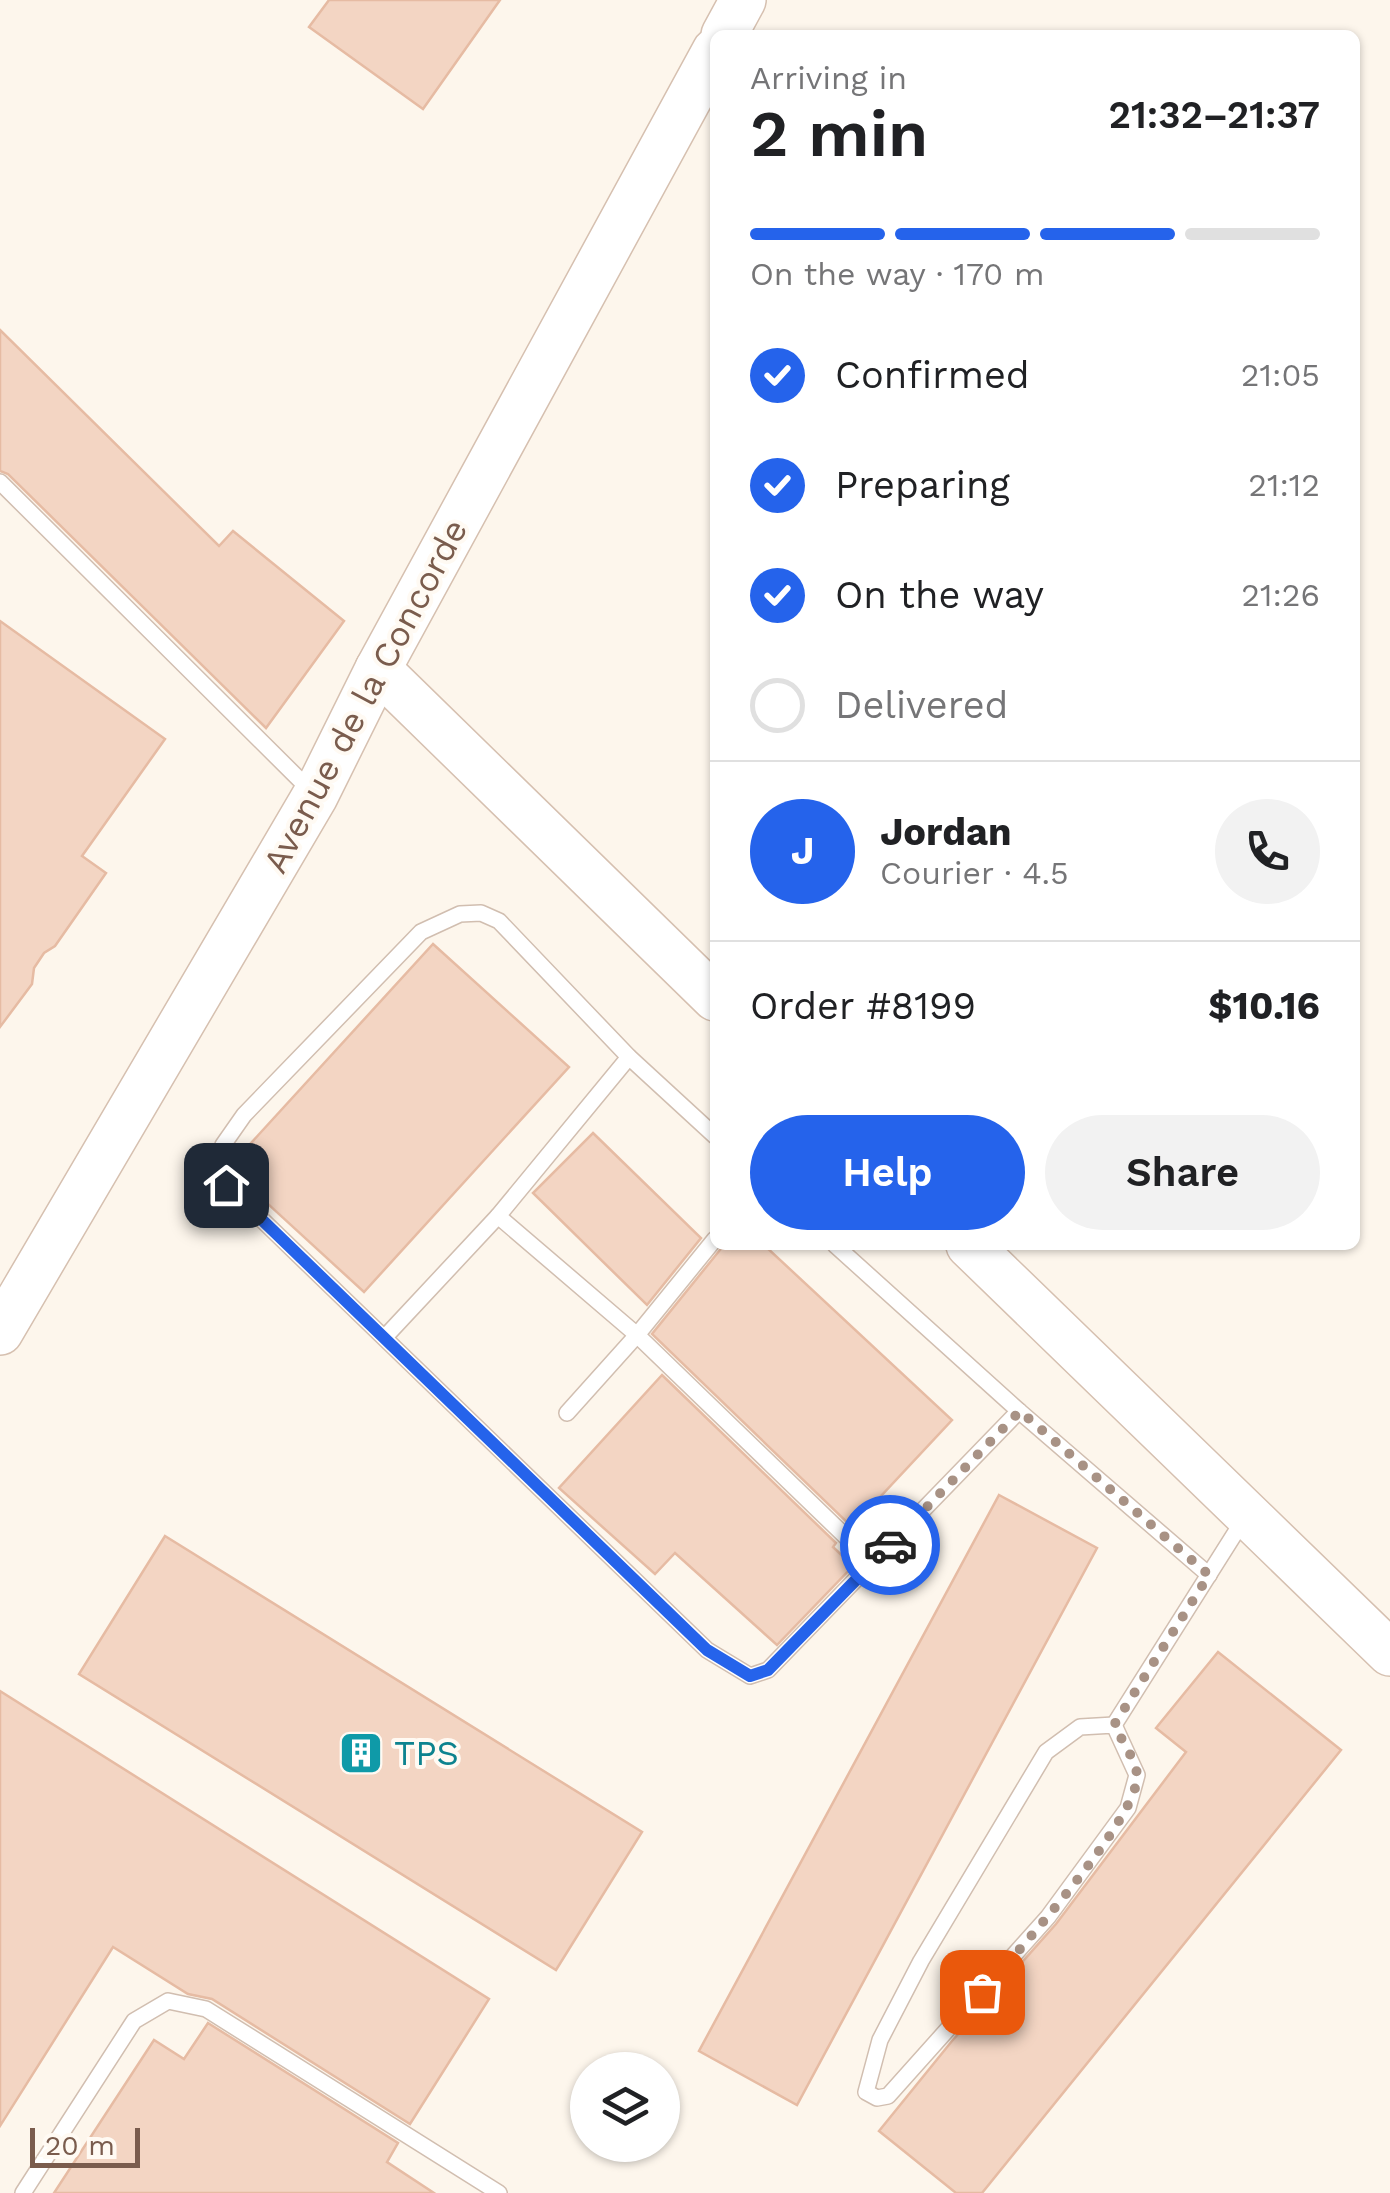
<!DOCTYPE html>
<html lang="en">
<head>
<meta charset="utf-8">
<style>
  body { margin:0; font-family:"Work Sans",sans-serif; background:#f2f2f2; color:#202124; height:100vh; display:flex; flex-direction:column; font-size:38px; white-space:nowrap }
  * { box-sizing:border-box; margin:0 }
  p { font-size:32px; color:#757577 }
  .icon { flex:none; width:55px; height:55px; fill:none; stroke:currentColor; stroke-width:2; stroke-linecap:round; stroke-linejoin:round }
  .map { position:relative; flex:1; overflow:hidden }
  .sheet { position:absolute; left:710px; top:30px; width:650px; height:1220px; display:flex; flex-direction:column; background:#fff; border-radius:15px; box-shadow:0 2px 8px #0004 }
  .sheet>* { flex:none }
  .controls { position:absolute; left:570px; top:2052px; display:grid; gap:20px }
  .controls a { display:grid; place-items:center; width:110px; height:110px; border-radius:50%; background:#fff; box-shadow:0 2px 8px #0004; font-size:50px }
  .scale { position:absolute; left:30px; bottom:25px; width:110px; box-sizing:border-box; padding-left:10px; border:5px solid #7a5c4d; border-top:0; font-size:28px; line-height:35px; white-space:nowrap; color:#7a5c4d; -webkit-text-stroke:8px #fffaf3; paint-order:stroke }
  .pin { position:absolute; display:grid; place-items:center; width:85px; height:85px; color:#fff; margin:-42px; border-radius:20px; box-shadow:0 5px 15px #0006 }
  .courier { position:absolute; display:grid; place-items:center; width:100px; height:100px; margin:-50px; border:8px solid #2563eb; border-radius:50%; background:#fff; color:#222; box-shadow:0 2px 12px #0007 }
  .summary em { font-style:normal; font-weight:600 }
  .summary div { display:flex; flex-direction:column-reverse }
  .summary { display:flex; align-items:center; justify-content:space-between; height:170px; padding:0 40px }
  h1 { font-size:65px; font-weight:600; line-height:75px }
  .bar { display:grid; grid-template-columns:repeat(4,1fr); gap:15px 10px; align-content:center; height:120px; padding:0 40px }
  .bar i { height:12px; border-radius:8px; background:#e0e0e0 }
  .bar .selected { background:#2563eb }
  .bar p { grid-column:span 4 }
  .line { display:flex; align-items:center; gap:25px; padding:0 40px; border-top:2px solid #e0e0e0 }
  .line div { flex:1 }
  .round { display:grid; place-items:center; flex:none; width:105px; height:105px; border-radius:52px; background:#f2f2f2 }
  ol { padding:0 40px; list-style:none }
  li { display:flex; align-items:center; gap:30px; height:110px }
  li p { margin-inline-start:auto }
  li .icon { padding:10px; border-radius:50%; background:#2563eb; color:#fff; stroke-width:4 }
  li:last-child { color:#757577 }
  li i { width:55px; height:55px; border:5px solid #e0e0e0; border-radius:50% }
  .button { display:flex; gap:20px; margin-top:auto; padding:20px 40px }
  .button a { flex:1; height:115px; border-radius:60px; background:#2563eb; color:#fff; font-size:40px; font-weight:600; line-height:115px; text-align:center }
  .button a+a { background:#f2f2f2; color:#202124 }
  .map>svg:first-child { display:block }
</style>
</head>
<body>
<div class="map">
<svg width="1390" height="2193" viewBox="0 0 1390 2193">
  <rect width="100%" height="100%" fill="#fdf6ec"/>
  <!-- building -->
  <g fill="#f3d5c3" stroke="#e6bba3" stroke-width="2.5">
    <path d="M329 0H500L423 109 309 27Z"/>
    <path d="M0 330 219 546 233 531 344 621 266 728 8 474 0 471Z"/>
    <path d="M0 621 165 739 82 856 106 873 55 946 44 953 34 968 32 984 0 1027Z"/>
    <path d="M433 944 569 1067 364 1292 231 1170 230 1166Z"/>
    <path d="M593 1133 701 1238 647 1305 533 1193Z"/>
    <path d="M724 1245H764L952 1420 852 1527 652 1334Z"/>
    <path d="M662 1375 836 1543 833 1547 853 1566 777 1645 675 1553 655 1574 559 1488Z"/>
    <path d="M999 1495 1097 1548 797 2105 699 2051Z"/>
    <path d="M165 1536 642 1832 556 1970 79 1674Z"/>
    <path d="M1218 1652 1341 1750 982 2193H956L879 2131 952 2041 1056 1924 1186 1752 1156 1728Z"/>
    <path d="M0 1691 489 1999 410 2124 212 1999 188 1994 113 1947 0 2126Z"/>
    <path d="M208 2023 398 2143 387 2162 434 2193H54L154 2040 184 2059Z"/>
  </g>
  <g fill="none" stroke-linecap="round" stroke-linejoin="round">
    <!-- lane casing -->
    <g stroke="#d1beb0" stroke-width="18">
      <g id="lane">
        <path d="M0 482 313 793"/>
        <path d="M715 1136 629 1057 499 921 481 913 460 914 421 932 244 1115 223 1145 218 1171 226 1185 707 1650 750 1676 768 1670 1019 1411 835 1245"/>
        <path d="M498 1216 629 1057"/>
        <path d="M385 1337 498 1216 637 1335 873 1563"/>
        <path d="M1019 1411 1209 1575"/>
        <path d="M567 1413 637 1335 715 1239"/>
        <path d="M1114 1725 1137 1775 1128 1808 1048 1917 888 2096 877 2098 866 2092 880 2040 921 1961 1046 1752 1080 1727Z"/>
        <path d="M1114 1725 1244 1519"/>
        <path d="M23 2193 134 2021 168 2001 206 2009 499 2193"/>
      </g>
    </g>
    <!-- secondary casing -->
    <g stroke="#d6c0b0" stroke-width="48">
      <g id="secondary">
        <path d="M724 35 743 0"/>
        <path d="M378 669 715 998"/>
        <path d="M969 1245 1390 1653"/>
        <path d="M0 1332 315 796 378 669 715 51"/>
      </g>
    </g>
    <!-- lane -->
    <use href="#lane" stroke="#fff" stroke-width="15"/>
    <!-- secondary -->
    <use href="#secondary" stroke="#fff" stroke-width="45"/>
  </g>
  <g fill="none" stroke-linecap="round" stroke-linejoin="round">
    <!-- done -->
    <path stroke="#a89285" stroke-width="10" stroke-dasharray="0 18" d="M890 1545 1020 1411 1209 1575 1114 1725C1121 1739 1135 1759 1137 1774 1142 1815 1013 1957 982 1992"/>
    <!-- route -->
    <path stroke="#2563eb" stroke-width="12" d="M226 1185 707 1650 750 1676 768 1670 890 1545"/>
  </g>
  <!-- icons -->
  <defs>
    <g id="building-square" transform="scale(2.25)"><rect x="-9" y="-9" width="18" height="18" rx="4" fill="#0f9aa8" stroke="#fffaf3"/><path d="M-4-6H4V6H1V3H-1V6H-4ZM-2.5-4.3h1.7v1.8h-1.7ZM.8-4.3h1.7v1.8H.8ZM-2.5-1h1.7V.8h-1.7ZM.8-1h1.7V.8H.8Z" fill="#fff"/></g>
  </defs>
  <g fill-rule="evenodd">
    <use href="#building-square" x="361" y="1753"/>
  </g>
  <g text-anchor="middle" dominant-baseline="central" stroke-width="8" stroke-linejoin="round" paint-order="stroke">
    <!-- street labels -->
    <g font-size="35" fill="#7a5c4d" stroke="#fffaf3">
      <text transform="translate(365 696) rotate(-62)">Avenue de la Concorde</text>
    </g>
    <!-- culture labels -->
    <g font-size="35" fill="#0d838f" stroke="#fffaf3" text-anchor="start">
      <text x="394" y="1753">TPS</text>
    </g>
  </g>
</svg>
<div class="controls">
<a><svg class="icon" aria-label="layers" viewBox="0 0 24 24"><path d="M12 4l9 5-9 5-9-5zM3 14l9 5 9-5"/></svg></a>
</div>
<div class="scale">20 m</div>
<div class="pin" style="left:982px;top:1992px;background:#ea580c"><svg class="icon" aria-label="bag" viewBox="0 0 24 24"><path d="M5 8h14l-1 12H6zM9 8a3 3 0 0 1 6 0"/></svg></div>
<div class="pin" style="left:226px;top:1185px;background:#1f2937"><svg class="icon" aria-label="home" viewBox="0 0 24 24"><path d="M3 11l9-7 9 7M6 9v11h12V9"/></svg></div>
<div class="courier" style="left:890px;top:1545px"><svg class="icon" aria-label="car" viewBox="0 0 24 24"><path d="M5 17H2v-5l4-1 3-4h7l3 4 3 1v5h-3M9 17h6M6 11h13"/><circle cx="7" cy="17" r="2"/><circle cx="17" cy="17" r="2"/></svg></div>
<section class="sheet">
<div class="summary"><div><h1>2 min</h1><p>Arriving in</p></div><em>21:32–21:37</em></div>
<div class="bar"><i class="selected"></i><i class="selected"></i><i class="selected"></i><i></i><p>On the way · 170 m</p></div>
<ol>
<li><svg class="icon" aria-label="check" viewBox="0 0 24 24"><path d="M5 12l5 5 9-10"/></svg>Confirmed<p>21:05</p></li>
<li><svg class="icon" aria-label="check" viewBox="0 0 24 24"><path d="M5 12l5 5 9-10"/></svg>Preparing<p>21:12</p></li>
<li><svg class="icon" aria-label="check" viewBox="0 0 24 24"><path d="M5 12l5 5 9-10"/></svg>On the way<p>21:26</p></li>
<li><i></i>Delivered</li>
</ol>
<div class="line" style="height:180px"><b class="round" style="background:#2563eb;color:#fff">J</b><div><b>Jordan</b><p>Courier · 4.5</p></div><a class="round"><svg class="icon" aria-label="phone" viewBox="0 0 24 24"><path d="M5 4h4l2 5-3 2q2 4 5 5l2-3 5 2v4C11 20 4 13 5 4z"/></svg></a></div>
<div class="line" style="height:130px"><div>Order #8199</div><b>$10.16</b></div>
<div class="button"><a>Help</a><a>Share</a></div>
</section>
</div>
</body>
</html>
